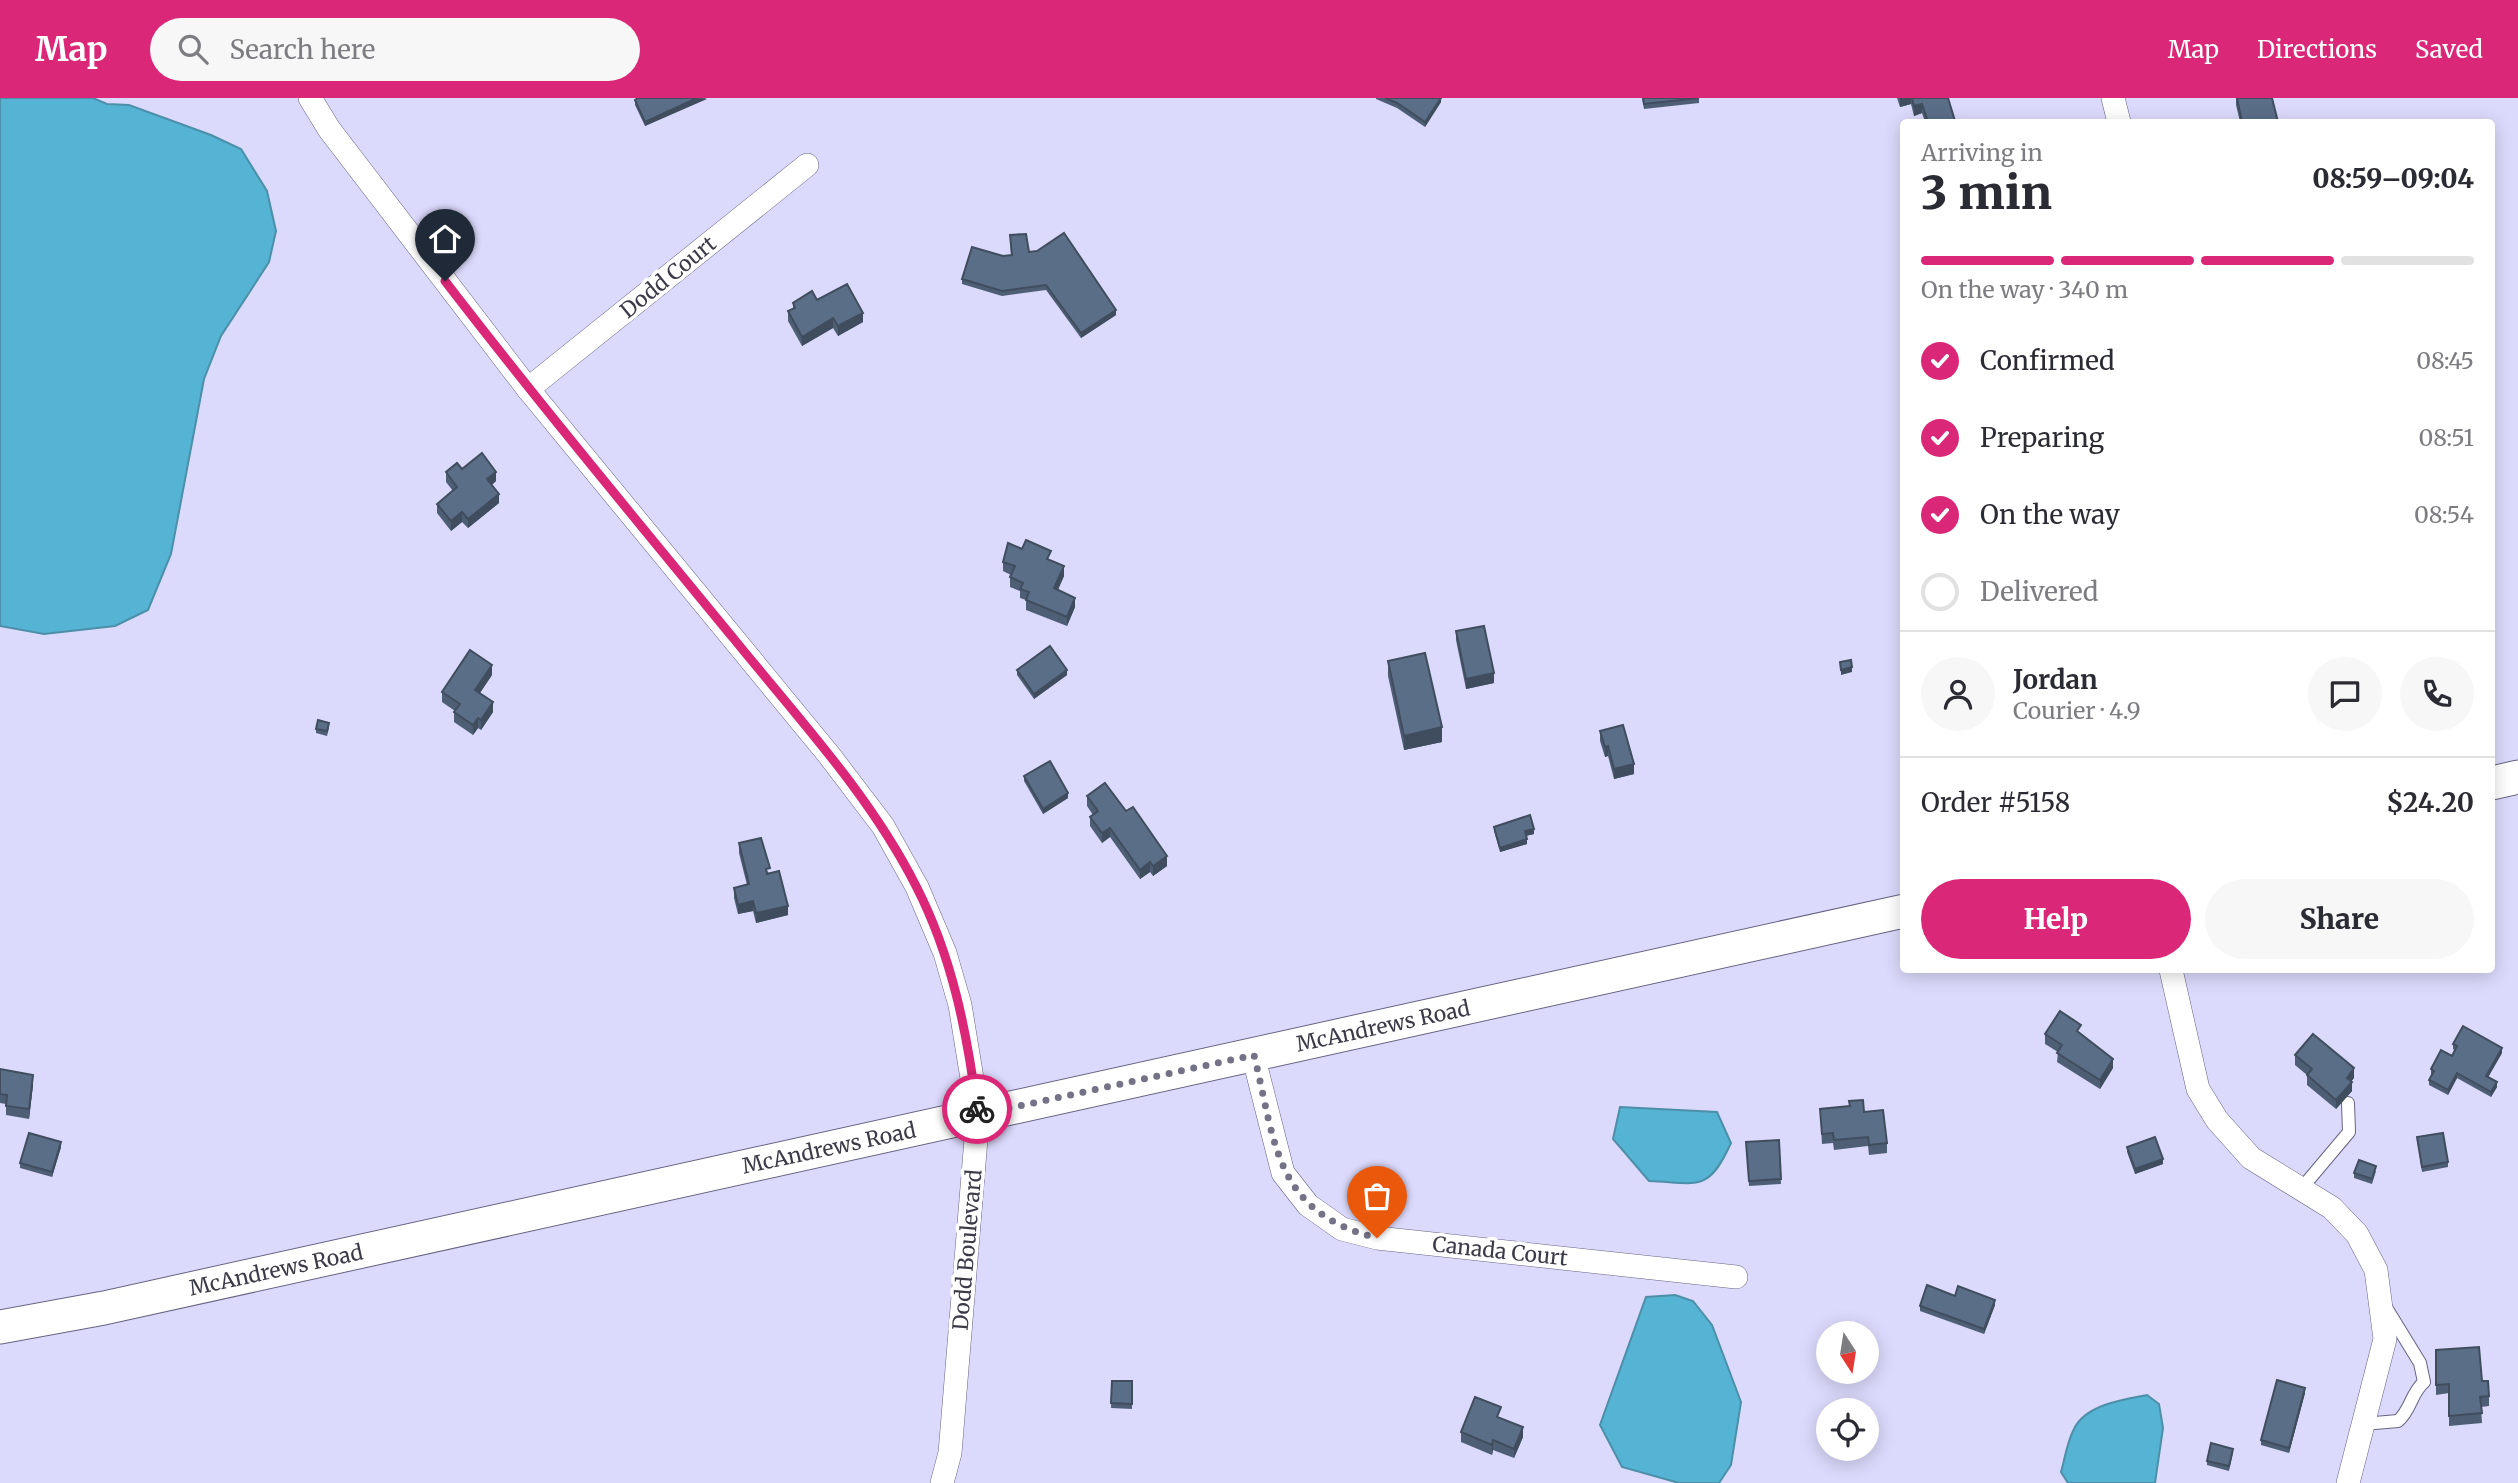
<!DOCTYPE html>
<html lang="en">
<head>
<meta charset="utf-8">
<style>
  body { margin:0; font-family:Merriweather,serif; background:#f7f7f7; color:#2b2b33; height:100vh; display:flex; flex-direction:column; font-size:26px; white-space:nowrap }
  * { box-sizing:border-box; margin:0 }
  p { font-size:23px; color:#7c7c81 }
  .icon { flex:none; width:38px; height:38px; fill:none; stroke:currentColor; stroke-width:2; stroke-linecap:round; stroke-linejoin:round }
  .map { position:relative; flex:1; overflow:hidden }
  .panel { position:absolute; left:1900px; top:21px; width:595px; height:854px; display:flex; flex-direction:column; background:#fff; border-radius:7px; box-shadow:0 4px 18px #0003 }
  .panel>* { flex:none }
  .needle { width:46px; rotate:168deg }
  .buttons { position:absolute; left:1816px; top:1223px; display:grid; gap:14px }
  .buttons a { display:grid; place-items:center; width:63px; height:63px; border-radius:50%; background:#fff; box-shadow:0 4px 18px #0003; font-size:35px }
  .pin { position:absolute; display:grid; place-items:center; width:60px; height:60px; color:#fff; margin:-72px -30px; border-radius:50% 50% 50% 0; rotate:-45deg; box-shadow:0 0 7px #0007 }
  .pin .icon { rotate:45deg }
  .courier { position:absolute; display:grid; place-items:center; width:70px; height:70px; margin:-35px; border:5px solid #db2777; border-radius:50%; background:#fff; color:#222; box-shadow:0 2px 9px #0007 }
  .overview em { font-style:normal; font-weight:800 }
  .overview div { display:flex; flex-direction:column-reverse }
  .overview { display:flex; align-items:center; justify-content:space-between; height:119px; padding:0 21px }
  h1 { font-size:46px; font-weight:800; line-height:52px }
  .bar { display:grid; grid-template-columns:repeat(4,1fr); gap:10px 7px; align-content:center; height:84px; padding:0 21px }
  .bar i { height:9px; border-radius:5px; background:#e1e1e2 }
  .bar .selected { background:#db2777 }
  .bar p { grid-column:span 4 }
  .line { display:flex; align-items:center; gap:18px; padding:0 21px; border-top:2px solid #e1e1e2 }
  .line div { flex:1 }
  .round { display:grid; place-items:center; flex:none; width:74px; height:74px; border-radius:37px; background:#f7f7f7 }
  ol { padding:0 21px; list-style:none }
  li { display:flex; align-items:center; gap:21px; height:77px }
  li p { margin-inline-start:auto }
  li .icon { padding:7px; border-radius:50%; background:#db2777; color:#fff; stroke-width:4 }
  li:last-child { color:#7c7c81 }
  li i { width:38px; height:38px; border:4px solid #e1e1e2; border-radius:50% }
  .button { display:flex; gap:14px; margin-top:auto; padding:14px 21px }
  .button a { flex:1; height:80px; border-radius:42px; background:#db2777; color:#fff; font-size:28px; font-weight:800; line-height:80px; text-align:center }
  .button a+a { background:#f7f7f7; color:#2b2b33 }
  header { display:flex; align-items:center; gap:42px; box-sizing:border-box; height:98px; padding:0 35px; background:#db2777; color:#fff }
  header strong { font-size:33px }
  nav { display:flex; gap:38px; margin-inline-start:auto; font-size:24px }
  .search { width:490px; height:63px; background:#f7f7f7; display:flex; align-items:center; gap:18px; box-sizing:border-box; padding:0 24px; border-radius:38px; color:#7c7c81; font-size:26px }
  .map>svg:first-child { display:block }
</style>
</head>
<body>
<header>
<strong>Map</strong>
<div class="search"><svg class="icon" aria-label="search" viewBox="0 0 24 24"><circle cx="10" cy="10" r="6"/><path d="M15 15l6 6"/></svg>Search here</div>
<nav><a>Map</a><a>Directions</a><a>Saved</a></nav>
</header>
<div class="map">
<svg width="2518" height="1385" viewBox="0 0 2518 1385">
  <rect width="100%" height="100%" fill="#dcdafc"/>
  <!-- water -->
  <g fill="#55b3d3" stroke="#4d8fa9" stroke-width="2">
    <path d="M0 0H93L107 6 129 7 211 37 241 51 267 93 276 133 269 164 221 238 204 281 171 456 148 512 115 528 44 536 0 528Z"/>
    <path d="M1620 1009 1717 1014 1731 1045C1708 1095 1699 1085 1649 1083L1613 1041Z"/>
    <path d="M1675 1197 1693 1203 1712 1227 1741 1304 1731 1367 1719 1385H1679L1622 1369 1600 1327 1646 1199Z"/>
    <path d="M2147 1297 2159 1306 2163 1330 2155 1385H2068L2061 1374C2065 1360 2067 1344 2074 1331 2085 1307 2124 1301 2147 1297Z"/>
  </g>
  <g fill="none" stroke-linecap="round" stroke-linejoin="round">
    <!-- lane casing -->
    <g stroke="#676482" stroke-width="14">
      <g id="lane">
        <path d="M2301 1091 2349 1034 2348 1005"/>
        <path d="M2363 1326 2398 1323C2411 1312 2411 1295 2424 1284L2420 1265 2385 1208"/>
      </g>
    </g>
    <!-- street casing -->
    <g stroke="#676482" stroke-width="24">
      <g id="street">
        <path d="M310 0 329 31 528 291 829 657 883 728 917 789 945 855 960 907 978 1017 950 1355 942 1385"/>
        <path d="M2113 0 2119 24"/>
        <path d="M528 291 807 67"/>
        <path d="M2171 872 2198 991 2217 1022 2251 1060 2332 1110 2357 1136 2376 1172 2385 1241 2348 1385"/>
        <path d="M1253 957 1283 1075 1308 1107 1342 1131 1377 1140 1736 1179"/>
      </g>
    </g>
    <!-- secondary casing -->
    <g stroke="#676482" stroke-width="35">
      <g id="secondary">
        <path d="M2492 685 2518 679"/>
        <path d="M0 1229 104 1210 1904 813"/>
      </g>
    </g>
    <!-- lane -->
    <use href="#lane" stroke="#fff" stroke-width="12"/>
    <!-- street -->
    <use href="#street" stroke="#fff" stroke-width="23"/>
    <!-- secondary -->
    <use href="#secondary" stroke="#fff" stroke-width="33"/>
  </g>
  <!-- wall -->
  <g fill="#4e5f75">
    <path d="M707 0 645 28 635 7V2Z"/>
    <path d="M1376 0H1441V4L1425 29 1397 10 1376 1Z"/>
    <path d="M1642 0H1699V5L1644 11Z"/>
    <path d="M1897 0H1948L1955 24H1925L1922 15 1914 18 1911 6 1900 9Z"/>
    <path d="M2236 0H2272L2278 24H2240L2236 7Z"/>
    <path d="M1010 137 1029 154 1116 217 1081 240 1046 192 1002 198 962 186V181L1003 158 1011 157Z"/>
    <path d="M817 202 863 224 838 238 833 230 802 248 788 223V213L793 211V205Z"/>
    <path d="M462 371 496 383 492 387 499 405 468 430 462 424 451 433 437 415V406L453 393 446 384V374Z"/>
    <path d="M1051 463 1064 478 1058 492 1075 509 1067 528 1026 512V502L1020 500V493L1010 489V479L1011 477 1003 473V464Z"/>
    <path d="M1456 533 1494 585 1466 591 1456 542Z"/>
    <path d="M1388 563 1442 644 1404 652 1388 578Z"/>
    <path d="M1017 572 1067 577 1034 601 1017 577Z"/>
    <path d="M492 577 480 595 493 614 481 632 478 630 473 637 454 624V614L455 613 442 604V594Z"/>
    <path d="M329 630 327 638 316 635V631Z"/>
    <path d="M1600 633 1634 676 1614 681 1608 658 1605 659 1600 643Z"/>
    <path d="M1024 678 1068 700 1043 716 1024 683Z"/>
    <path d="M1087 698 1167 768 1153 778 1150 774 1140 781 1110 739 1102 745 1090 728V719L1093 717 1087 708Z"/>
    <path d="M1494 729 1534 736 1526 738 1527 746 1500 754 1494 733Z"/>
    <path d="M739 745 770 776 788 817 756 825 753 813 738 816 734 800V790L747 787 739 755Z"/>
    <path d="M2045 936H2081L2113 970 2100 991 2057 964 2058 954 2045 946Z"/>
    <path d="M2453 946 2502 955 2488 979 2497 989 2491 999 2457 980 2448 997 2429 987V982L2432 977 2431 976V971L2452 958 2455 952 2453 951Z"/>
    <path d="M2295 957 2354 980 2351 983 2352 993 2336 1011 2307 987V977L2295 967Z"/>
    <path d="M0 971 33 987 29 1021 6 1017V1006L0 1005Z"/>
    <path d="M1849 1008 1864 1014 1887 1045V1055L1869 1057 1868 1048 1834 1052 1833 1045 1822 1046 1820 1011Z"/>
    <path d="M2417 1039 2448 1064V1069L2422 1074Z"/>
    <path d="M1779 1042 1781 1086 1749 1088 1746 1044Z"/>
    <path d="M61 1049 52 1079 20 1070V1065Z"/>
    <path d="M2127 1049 2163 1066 2135 1076 2127 1054Z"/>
    <path d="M2376 1073 2372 1086 2354 1080V1075Z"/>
    <path d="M1955 1198 1995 1207 1984 1236 1920 1213V1208Z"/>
    <path d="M2436 1252 2482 1283 2489 1298V1308L2481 1309 2482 1325 2449 1328V1295L2436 1297Z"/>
    <path d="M1112 1283H1132V1311L1111 1310Z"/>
    <path d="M2305 1295 2289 1355 2261 1347V1342Z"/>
    <path d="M1501 1319 1500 1320 1523 1339 1514 1360 1493 1352 1492 1357 1461 1344V1334Z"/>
    <path d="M2233 1355 2229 1373 2207 1367V1363Z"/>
  </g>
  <!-- shaded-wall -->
  <g fill="#404d5f">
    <path d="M697 0 707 1 645 28V24Z"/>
    <path d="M1441 0V4L1425 29V24Z"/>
    <path d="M1900 0H1911V6L1900 9Z"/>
    <path d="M1922 6V15L1914 18V8Z"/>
    <path d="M1116 212V217L1081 240V235Z"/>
    <path d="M863 215V224L838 238V228Z"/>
    <path d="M833 220V230L802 248V239Z"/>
    <path d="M496 374V383L487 391V381Z"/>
    <path d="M499 396V405L468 430V421Z"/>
    <path d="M462 414V424L451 433V423Z"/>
    <path d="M1064 468V478L1054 500V490Z"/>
    <path d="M1075 500V509L1067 528V519Z"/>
    <path d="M492 567V577L475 602V592Z"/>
    <path d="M1852 569V574L1841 577V572Z"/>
    <path d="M1067 572V577L1034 601V596Z"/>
    <path d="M1494 575V585L1466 591V581Z"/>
    <path d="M493 604V614L481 632V622Z"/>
    <path d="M478 620V630L473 637V627Z"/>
    <path d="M1442 629V644L1404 652V638Z"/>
    <path d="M1608 648V658L1605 659V649Z"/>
    <path d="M1634 666V676L1614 681V671Z"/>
    <path d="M1068 695V700L1043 716V711Z"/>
    <path d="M1110 730V739L1102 745V735Z"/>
    <path d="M1534 731V736L1525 738V733Z"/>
    <path d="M1527 741V746L1500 754V750Z"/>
    <path d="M1167 758V768L1153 778V768Z"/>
    <path d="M1150 764V774L1140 781V772Z"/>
    <path d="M753 803V813L738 816V807Z"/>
    <path d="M788 808V817L756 825V815Z"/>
    <path d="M2502 950V955L2486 983V978Z"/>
    <path d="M2113 961V970L2100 991V982Z"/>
    <path d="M2354 970V980L2347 989V980Z"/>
    <path d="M2457 975V980L2448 997V992Z"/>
    <path d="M33 977V987L29 1021V1011Z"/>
    <path d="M2352 984V993L2336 1011V1002Z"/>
    <path d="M2497 984V989L2491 999V994Z"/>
    <path d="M61 1044V1049L52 1079V1074Z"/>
    <path d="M2163 1061V1066L2135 1076V1071Z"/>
    <path d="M1995 1202V1207L1984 1236V1231Z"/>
    <path d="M2305 1290V1295L2289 1355V1350Z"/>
    <path d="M1523 1329V1339L1514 1360V1351Z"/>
    <path d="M1493 1342V1352L1492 1357V1347Z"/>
  </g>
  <!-- building -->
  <g fill="#5b6e88" stroke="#404d5f" stroke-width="2">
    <path d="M638 0H697L645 24 635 2Z"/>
    <path d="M1385 0H1441L1425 24 1397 5Z"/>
    <path d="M1643 0H1699L1644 6Z"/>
    <path d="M1912 0H1948L1955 23 1950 24H1928L1922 6 1914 8Z"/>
    <path d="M2237 0H2272L2278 24H2242Z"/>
    <path d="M1064 135 1116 212 1081 235 1046 187 1002 193 962 181 972 149 1003 158 1012 157 1010 137 1026 136 1029 154 1037 153Z"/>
    <path d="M847 186 863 215 838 228 833 220 802 239 788 213 795 210 793 205 812 193 817 202Z"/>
    <path d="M482 355 496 374 487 381 499 396 468 421 462 414 451 423 437 406 457 389 446 374 457 365 462 371Z"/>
    <path d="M1026 442 1051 453 1047 461 1064 468 1054 490 1075 500 1067 519 1026 502 1029 494 1020 491 1023 485 1010 479 1015 468 1003 464 1008 445 1022 451Z"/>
    <path d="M1484 528 1494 575 1466 581 1456 533Z"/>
    <path d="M1050 548 1067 572 1034 596 1017 572Z"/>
    <path d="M470 552 492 567 475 592 493 604 481 622 478 620 473 627 454 614 460 606 442 594Z"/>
    <path d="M1425 555 1442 629 1404 638 1388 563Z"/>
    <path d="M1851 562 1852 569 1841 572 1840 564Z"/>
    <path d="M318 622 329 625 327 633 316 631Z"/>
    <path d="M1623 627 1634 666 1614 671 1608 648 1605 649 1600 633Z"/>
    <path d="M1050 663 1068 695 1043 711 1024 678Z"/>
    <path d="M1105 685 1126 713 1133 709 1167 758 1153 768 1150 764 1140 772 1110 730 1102 735 1090 719 1098 713 1087 698Z"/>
    <path d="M1530 717 1534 731 1525 733 1527 741 1500 750 1494 729Z"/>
    <path d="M761 740 770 770 766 771 767 776 779 773 788 808 756 815 753 803 738 807 734 790 749 786 739 745Z"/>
    <path d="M2060 913 2081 927 2077 933 2113 961 2100 982 2057 955 2062 947 2045 936Z"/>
    <path d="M2463 928 2502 950 2486 978 2497 984 2491 994 2457 975 2448 992 2429 982 2434 973 2431 971 2441 952 2452 958 2457 948 2453 946Z"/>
    <path d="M2313 936 2354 970 2347 980 2352 984 2336 1002 2307 977 2312 971 2295 957Z"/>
    <path d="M0 971 33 977 29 1011 6 1008 7 997 0 996Z"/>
    <path d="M1863 1002 1864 1014 1883 1012 1887 1045 1869 1047 1868 1039 1834 1042 1833 1035 1822 1036 1820 1011 1850 1008 1849 1003Z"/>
    <path d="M29 1035 61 1044 52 1074 20 1065Z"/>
    <path d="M2443 1035 2448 1064 2422 1069 2417 1039Z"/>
    <path d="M2155 1039 2163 1061 2135 1071 2127 1049Z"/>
    <path d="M1779 1042 1781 1081 1749 1083 1746 1044Z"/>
    <path d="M2359 1062 2376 1068 2372 1081 2354 1075Z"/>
    <path d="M1927 1187 1955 1198 1958 1188 1995 1202 1984 1231 1920 1208Z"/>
    <path d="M2479 1249 2482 1283H2488L2489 1298 2480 1299 2482 1315 2449 1318V1286L2436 1287V1252Z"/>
    <path d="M2277 1282 2305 1290 2289 1350 2261 1342Z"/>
    <path d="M1112 1283H1132V1306L1111 1305Z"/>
    <path d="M1475 1299 1501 1309 1497 1319 1523 1329 1514 1351 1493 1342 1492 1347 1461 1334Z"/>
    <path d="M2211 1345 2233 1351 2229 1368 2207 1363Z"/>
  </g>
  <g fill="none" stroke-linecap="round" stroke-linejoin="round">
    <!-- done -->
    <path stroke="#737286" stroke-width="7" stroke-dasharray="0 12.6" d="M977 1011 978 1017 1254 957C1276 1046 1274 1114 1377 1140"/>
    <!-- route -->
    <path stroke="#db2777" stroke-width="9" d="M445 183C539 305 637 423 734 541 798 620 870 697 916 788 952 858 967 934 977 1011"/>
  </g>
  <g text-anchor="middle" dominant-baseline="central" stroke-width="7" stroke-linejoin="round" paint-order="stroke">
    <!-- street labels -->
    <g font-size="21" fill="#3b3a47" stroke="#fff">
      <text transform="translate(668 179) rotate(-39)">Dodd Court</text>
      <text transform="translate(1383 928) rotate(-12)">McAndrews Road</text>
      <text transform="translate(829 1050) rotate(-12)">McAndrews Road</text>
      <text transform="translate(967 1152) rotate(-85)">Dodd Boulevard</text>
      <text transform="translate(1500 1153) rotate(6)">Canada Court</text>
      <text transform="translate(276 1172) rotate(-12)">McAndrews Road</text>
    </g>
  </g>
</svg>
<div class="buttons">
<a><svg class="needle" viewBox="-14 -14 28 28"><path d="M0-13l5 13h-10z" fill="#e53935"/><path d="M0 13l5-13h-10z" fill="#7c7c81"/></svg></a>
<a><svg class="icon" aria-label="locate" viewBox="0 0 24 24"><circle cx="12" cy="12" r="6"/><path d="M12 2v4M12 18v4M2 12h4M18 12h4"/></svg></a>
</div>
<div class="pin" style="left:1377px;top:1140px;background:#ea580c"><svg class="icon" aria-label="bag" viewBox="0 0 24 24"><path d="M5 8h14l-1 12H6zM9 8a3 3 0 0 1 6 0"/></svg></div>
<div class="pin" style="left:445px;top:183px;background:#1f2937"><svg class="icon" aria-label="home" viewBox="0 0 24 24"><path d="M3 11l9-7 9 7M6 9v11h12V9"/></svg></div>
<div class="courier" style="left:977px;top:1011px"><svg class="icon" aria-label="bike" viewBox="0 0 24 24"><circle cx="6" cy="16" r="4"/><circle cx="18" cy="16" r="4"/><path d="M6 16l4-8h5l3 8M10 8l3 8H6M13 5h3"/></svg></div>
<section class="panel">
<div class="overview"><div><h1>3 min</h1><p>Arriving in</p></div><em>08:59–09:04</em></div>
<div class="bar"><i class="selected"></i><i class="selected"></i><i class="selected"></i><i></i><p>On the way · 340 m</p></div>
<ol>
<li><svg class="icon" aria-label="check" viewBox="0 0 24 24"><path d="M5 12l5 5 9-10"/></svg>Confirmed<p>08:45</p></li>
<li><svg class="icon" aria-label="check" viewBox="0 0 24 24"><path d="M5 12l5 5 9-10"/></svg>Preparing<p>08:51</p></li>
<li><svg class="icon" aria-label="check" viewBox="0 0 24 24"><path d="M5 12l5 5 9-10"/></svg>On the way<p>08:54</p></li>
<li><i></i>Delivered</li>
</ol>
<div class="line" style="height:126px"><a class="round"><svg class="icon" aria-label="person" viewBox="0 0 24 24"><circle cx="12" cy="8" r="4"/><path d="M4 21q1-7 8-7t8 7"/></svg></a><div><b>Jordan</b><p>Courier · 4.9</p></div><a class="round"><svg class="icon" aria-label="chat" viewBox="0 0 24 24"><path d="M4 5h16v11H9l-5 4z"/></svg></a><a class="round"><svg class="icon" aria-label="phone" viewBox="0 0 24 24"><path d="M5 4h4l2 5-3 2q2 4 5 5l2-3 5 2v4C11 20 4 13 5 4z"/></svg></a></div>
<div class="line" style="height:91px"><div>Order #5158</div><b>$24.20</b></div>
<div class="button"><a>Help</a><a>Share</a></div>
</section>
</div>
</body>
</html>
